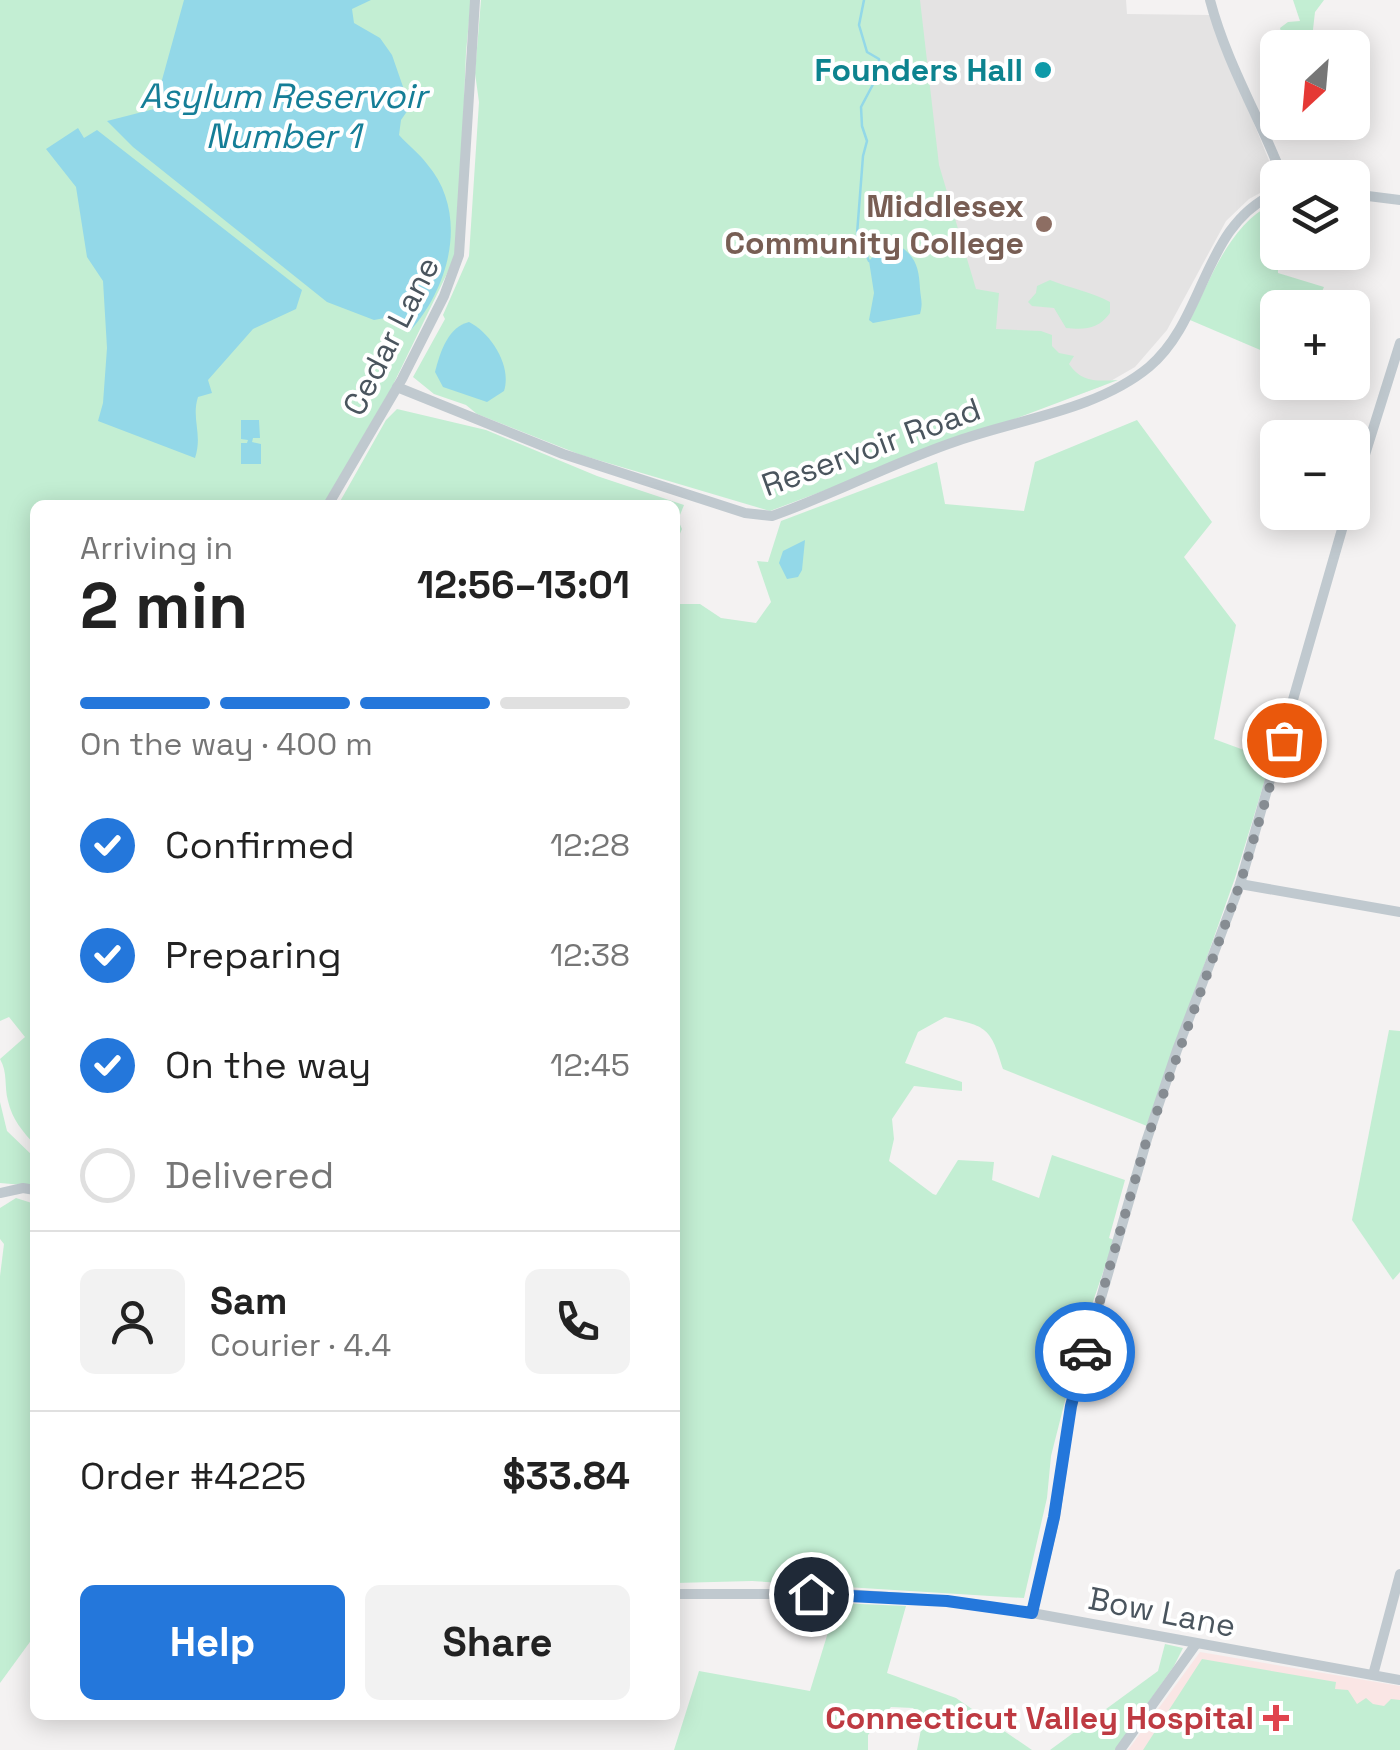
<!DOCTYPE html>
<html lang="en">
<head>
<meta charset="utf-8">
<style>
  body { margin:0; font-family:"Space Grotesk",sans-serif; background:#f2f2f2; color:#222; height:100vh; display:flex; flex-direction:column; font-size:38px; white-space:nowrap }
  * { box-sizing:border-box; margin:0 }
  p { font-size:32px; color:#767676 }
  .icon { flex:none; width:55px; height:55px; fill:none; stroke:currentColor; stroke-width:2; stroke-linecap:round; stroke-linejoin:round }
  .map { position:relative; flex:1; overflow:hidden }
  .details { position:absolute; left:30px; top:500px; width:650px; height:1220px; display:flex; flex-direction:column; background:#fff; border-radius:15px; box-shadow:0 5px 25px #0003 }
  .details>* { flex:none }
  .needle { width:65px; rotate:206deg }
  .fabs { position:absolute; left:1260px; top:30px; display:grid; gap:20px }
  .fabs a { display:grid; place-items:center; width:110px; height:110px; border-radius:15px; background:#fff; box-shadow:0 5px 25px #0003; font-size:50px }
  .pin { position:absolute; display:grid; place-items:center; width:85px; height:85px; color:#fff; margin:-42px; border:5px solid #fff; border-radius:50%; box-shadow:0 2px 10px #0007 }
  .courier { position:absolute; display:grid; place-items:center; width:100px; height:100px; margin:-50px; border:8px solid #2477db; border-radius:50%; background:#fff; color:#222; box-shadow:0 2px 12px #0007 }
  .headline em { font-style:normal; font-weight:600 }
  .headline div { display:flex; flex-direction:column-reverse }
  .headline { display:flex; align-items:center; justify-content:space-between; height:170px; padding:0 50px }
  h1 { font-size:65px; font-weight:600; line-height:75px }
  .bar { display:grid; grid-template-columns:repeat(4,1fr); gap:15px 10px; align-content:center; height:120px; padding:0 50px }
  .bar i { height:12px; border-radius:8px; background:#e0e0e0 }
  .bar .on { background:#2477db }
  .bar p { grid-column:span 4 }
  .line { display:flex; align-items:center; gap:25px; padding:0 50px; border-top:2px solid #e0e0e0 }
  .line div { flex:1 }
  .round { display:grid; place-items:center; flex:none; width:105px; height:105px; border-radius:15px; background:#f2f2f2 }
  ol { padding:0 50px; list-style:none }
  li { display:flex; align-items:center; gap:30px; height:110px }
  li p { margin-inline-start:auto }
  li .icon { padding:10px; border-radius:50%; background:#2477db; color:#fff; stroke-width:4 }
  li:last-child { color:#767676 }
  li i { width:55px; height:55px; border:5px solid #e0e0e0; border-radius:50% }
  .primary-button { display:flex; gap:20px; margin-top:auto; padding:20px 50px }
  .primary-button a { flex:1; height:115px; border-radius:15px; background:#2477db; color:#fff; font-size:40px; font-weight:600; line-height:115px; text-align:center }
  .primary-button a+a { background:#f2f2f2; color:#222 }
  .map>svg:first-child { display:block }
</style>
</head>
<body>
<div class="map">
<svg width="1400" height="1750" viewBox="0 0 1400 1750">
  <rect width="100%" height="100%" fill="#f4f2f2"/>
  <!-- education -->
  <path fill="#e4e3e3" d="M883 0H1126L1127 14 1210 15 1276 178 1273 186 1249 199 1226 221 1167 330 1135 367 1102 386 935 447Z"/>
  <!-- medical -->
  <path fill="#fae6e5" d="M1200 1652 1400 1686V1750H1128Z"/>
  <!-- green -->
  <g fill="#c3eed3">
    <path d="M0 0H471L466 52 458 251 391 389 323 505H35V1145C23 1132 12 1119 8 1101 4 1086 8 1073 0 1059L25 1037 9 1017 0 1021Z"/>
    <path d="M481 0H920L939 165 976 289 999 293 996 329 1041 331 1052 335V346L1059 353 1074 356 1069 364C1082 383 1097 381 1118 380L770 511 581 455 477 414 466 405 434 394 413 377 445 319 443 315 469 256 479 102 475 73Z"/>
    <path d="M1293 0H1324L1315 12 1311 47H1296L1284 42 1280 28 1288 22 1300 21Z"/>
    <path d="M1277 202 1278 273 1324 287 1315 307 1278 308 1277 350 1272 355 1190 320C1211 278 1231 220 1277 202Z"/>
    <path d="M1050 280C1069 288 1092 292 1110 302V313C1098 329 1086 330 1066 328L1054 308 1032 306 1028 302 1036 293 1037 286Z"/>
    <path d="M397 409 486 430 597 476 684 505 678 520 682 529 675 545V505H338L386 420Z"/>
    <path d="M1137 420 1212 522 1184 557 1236 625 1214 739 1271 760 1235 878 1147 1126 1003 1069C991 1028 987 1026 945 1017L918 1032 905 1063 962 1082V1091L914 1086 892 1119 894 1139 889 1161 933 1194 936 1195 958 1160 994 1162 992 1180 1039 1198 1052 1155 1125 1180 1109 1238 1114 1240 1082 1334 1051 1456 1047 1498 1024 1598 752 1581 675 1583V604H700L721 618 756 623 771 602 757 561 768 562 781 521 937 462 945 504 1024 511 1035 462Z"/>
    <path d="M1389 1030 1400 1031V1272L1393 1280 1352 1220Z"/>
    <path d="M0 1102 7 1131 35 1158V1186L0 1183Z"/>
    <path d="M16 1198 35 1204V1635L0 1683V1276L4 1244 0 1239V1208Z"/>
    <path d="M837 1603 906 1606 887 1673 956 1698 1032 1750H917L923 1719 913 1708 891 1707 868 1735V1750H674L699 1671 810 1691Z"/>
    <path d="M1165 1644 1183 1648 1174 1666 1115 1750H1050L1158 1671Z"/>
    <path d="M1202 1659 1336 1682 1335 1689 1348 1690 1357 1704 1366 1698 1373 1704 1384 1706 1391 1699 1400 1700V1750H1143Z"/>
  </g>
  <!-- water -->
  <g fill="#93d8e8">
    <path d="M184 0H371L352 9 354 23 380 38 392 55 410 107 401 120 399 135C408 145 419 153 427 164 470 214 449 288 410 331L405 322 395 316 374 320 327 302 133 147 107 121 154 109Z"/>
    <path d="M78 128 84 138 97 130 302 290 296 309 253 329 208 380 212 393 198 397C191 419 203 434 195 458L98 421 103 403 107 348 103 281 87 257 76 187 46 149Z"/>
    <path d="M892 242C915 253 919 266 920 289 921 300 923 303 920 314L873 323 869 320 874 293 869 261 884 244Z"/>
    <path d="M469 322C491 333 512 366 504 391L487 402 443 387 435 372C440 352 448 327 469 322Z"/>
    <path d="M241 420H259L260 438H253L252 442 261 444V464H241V443H247L248 440 241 439Z"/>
    <path d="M805 540 802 570 798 577 787 579 779 563 783 551Z"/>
  </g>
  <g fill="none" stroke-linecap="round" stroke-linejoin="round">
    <!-- stream -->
    <path stroke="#93d8e8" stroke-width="2.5" d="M864 0 859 25 867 52 879 59V73L861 107 862 126 867 141 863 156 857 234 869 261"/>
    <!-- minor -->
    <g stroke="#c0c9cf" stroke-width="10">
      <path d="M1210 0C1226 62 1260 118 1283 178"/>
      <path d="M1352 194 1400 200"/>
      <path d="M397 387 563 454 745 513 772 516C835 494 894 462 957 441 1019 419 1097 410 1149 367 1207 318 1202 224 1278 192"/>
      <path d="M1352 496 1400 343"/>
      <path d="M328 505 402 379 444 296 459 255 475 0"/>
      <path d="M1240 884 1400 912"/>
      <path d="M0 1193 23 1188 35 1190"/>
      <path d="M675 1594H846L947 1601 1032 1613 1400 1680"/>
      <path d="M1032 1613 1055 1517 1071 1406 1083 1360 1147 1139 1177 1050 1240 884 1347 512"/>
      <path d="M1373 1675 1400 1574"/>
      <path d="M1120 1750 1196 1644"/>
    </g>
  </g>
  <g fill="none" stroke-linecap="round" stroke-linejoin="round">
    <!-- done -->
    <path stroke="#868c92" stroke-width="10" stroke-dasharray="0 18" d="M1085 1352 1147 1139 1240 884 1284 740"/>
    <!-- route -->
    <path stroke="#2477db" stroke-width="12" d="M811 1594 947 1601 1032 1613 1054 1517 1071 1406 1085 1352"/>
  </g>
  <!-- markers -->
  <circle fill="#0f9aa8" stroke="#fff" stroke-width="4" cx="1043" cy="70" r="10"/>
  <circle fill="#8d6e63" stroke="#fff" stroke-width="4" cx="1044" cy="224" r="10"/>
  <path fill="#e0444e" stroke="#fff" stroke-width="4" d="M1271 1703h10v10h10v10h-10v10h-10v-10h-10v-10h10z"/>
  <g text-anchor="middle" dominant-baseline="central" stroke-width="8" stroke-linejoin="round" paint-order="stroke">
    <!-- culture labels -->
    <g font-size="32" font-weight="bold" fill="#0d838f" stroke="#fff" text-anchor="end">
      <text x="1023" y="70">Founders Hall</text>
    </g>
    <!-- education labels -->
    <g font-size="32" font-weight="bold" fill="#785e54" stroke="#fff" text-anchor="end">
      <text x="1024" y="206">Middlesex<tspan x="1024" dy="37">Community College</tspan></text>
    </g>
    <!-- street labels -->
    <g font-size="32" fill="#4a555e" stroke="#fff">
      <text transform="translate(391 336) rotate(-63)">Cedar Lane</text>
      <text transform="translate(871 447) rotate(-20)">Reservoir Road</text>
      <text transform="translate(1162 1612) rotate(11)">Bow Lane</text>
    </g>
    <!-- health labels -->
    <g font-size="32" font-weight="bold" fill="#be3a42" stroke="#fff" text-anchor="end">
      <text x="1254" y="1718">Connecticut Valley Hospital</text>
    </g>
    <!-- water labels -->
    <g font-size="35" font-style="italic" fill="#157e97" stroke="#fff">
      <text x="283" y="96">Asylum Reservoir<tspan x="283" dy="40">Number 1</tspan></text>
    </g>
  </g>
</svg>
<div class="fabs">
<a><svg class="needle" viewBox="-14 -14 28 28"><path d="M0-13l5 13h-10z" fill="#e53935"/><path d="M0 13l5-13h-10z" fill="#767676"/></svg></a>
<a><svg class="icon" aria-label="layers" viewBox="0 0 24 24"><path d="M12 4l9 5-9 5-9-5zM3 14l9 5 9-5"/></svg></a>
<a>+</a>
<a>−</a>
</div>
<div class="pin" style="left:1284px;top:740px;background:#ea580c"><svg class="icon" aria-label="bag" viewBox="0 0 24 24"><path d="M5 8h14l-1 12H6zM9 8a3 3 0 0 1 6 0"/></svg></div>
<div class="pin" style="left:811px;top:1594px;background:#1f2937"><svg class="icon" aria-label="home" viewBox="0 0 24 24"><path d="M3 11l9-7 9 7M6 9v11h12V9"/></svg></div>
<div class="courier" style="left:1085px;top:1352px"><svg class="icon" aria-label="car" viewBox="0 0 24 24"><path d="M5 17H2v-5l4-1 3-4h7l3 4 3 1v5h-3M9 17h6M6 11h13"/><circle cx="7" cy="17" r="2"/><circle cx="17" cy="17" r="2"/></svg></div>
<section class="details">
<div class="headline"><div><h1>2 min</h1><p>Arriving in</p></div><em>12:56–13:01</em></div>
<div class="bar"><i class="on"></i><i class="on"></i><i class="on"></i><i></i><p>On the way · 400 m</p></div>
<ol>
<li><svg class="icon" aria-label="check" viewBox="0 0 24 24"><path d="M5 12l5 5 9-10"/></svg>Confirmed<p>12:28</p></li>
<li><svg class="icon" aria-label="check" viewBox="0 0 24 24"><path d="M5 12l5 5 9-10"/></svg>Preparing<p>12:38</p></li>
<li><svg class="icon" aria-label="check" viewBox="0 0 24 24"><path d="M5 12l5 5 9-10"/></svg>On the way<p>12:45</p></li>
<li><i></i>Delivered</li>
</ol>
<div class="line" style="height:180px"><a class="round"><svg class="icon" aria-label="person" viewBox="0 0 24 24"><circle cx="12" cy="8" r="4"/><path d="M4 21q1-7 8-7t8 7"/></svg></a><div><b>Sam</b><p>Courier · 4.4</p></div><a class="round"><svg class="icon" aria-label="phone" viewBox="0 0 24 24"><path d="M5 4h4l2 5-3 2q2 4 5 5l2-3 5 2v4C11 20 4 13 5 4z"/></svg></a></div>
<div class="line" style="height:130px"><div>Order #4225</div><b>$33.84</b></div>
<div class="primary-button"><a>Help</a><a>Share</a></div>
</section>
</div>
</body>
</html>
